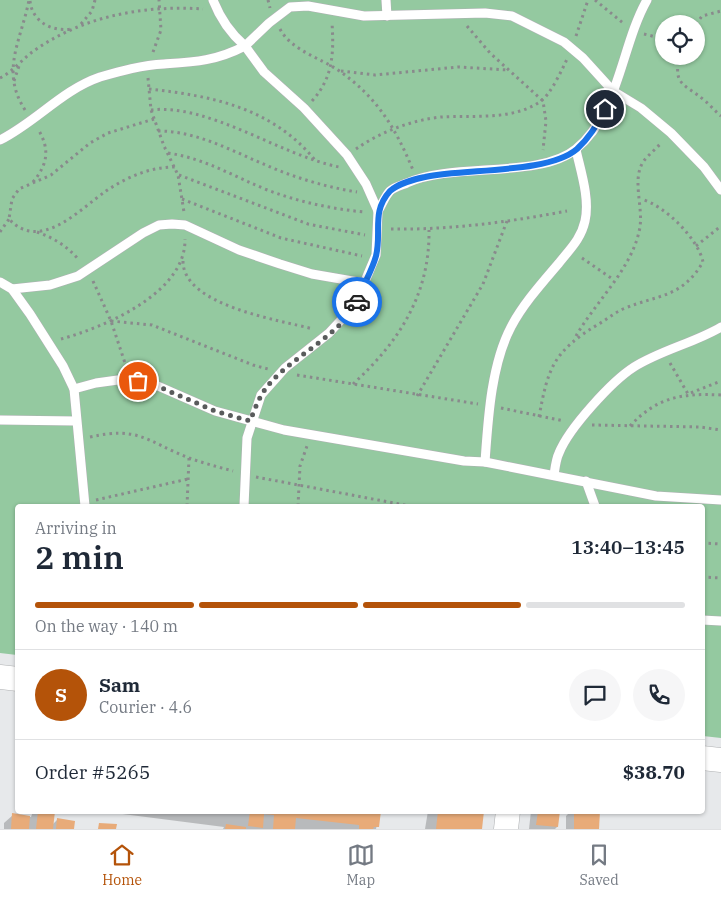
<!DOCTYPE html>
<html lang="en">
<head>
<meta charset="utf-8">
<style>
  body { margin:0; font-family:"IBM Plex Serif",serif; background:#f6f6f7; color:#1f2937; height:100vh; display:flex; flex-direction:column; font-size:19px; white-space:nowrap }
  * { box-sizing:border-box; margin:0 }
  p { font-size:16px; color:#747a83 }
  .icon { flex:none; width:28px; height:28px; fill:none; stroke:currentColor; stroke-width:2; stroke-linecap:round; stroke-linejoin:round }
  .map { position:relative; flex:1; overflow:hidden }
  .panel { position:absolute; left:15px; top:504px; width:690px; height:310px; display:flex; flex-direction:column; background:#fff; border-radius:5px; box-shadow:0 1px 4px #0004 }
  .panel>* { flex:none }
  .fabs { position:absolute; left:655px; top:15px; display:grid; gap:10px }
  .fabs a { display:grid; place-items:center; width:50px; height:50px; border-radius:50%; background:#fff; box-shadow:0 1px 4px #0004; font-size:25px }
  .pin { position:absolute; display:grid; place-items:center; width:42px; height:42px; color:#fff; margin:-21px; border:2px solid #fff; border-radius:50%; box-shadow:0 1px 5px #0007 }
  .courier { position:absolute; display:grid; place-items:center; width:50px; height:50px; margin:-25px; border:4px solid #1a73e8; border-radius:50%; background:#fff; color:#222; box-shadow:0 1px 6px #0007 }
  .headline em { font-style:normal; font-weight:600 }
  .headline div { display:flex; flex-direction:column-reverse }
  .headline { display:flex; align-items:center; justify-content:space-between; height:85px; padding:0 20px }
  h1 { font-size:32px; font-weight:600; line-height:38px }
  .bar { display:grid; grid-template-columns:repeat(4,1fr); gap:8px 5px; align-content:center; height:60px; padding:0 20px }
  .bar i { height:6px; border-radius:4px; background:#e0e1e3 }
  .bar .current { background:#b45309 }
  .bar p { grid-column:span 4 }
  .line { display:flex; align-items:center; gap:12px; padding:0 20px; border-top:1px solid #e0e1e3 }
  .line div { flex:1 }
  .round { display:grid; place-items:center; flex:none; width:52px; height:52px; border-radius:26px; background:#f6f6f7 }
  .dock { display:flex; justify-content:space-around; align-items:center; height:70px; border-top:1px solid #e0e1e3; background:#fff; font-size:14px; color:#747a83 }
  .dock a { display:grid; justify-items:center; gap:2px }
  .dock .current { color:#b45309 }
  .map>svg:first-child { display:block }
</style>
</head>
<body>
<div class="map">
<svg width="721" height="829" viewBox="0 0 721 829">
  <rect width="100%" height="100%" fill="#e7e9eb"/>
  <!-- green -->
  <path fill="#94c9a0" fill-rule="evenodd" d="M0 0H721V738L703 736 702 506H18L17 655 0 653ZM664 24H696V56H664Z"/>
  <!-- shadow -->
  <g fill="#0003">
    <path d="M33 811H54L52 825 57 820 72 829H4V823L13 815 31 817Z"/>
    <path d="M99 811H380L376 829H223L224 827Z"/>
    <path d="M428 811H483L481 829H425Z"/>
    <path d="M531 811H559L557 827 555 829H529Z"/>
    <path d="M571 811H598V829H566V816Z"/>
  </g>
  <!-- building -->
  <g fill="#e8ab79">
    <path d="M38 811H55L53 829H36Z"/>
    <path d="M250 811H381L379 827H374L373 829H359V825L296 818 295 829H273L274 815 264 814 263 828 248 826Z"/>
    <path d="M438 811H484L482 829H436Z"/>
    <path d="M538 811H560L558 827 536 825Z"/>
    <path d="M574 811H600L599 829H574Z"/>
    <path d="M12 813 30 816 29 829H11Z"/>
    <path d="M57 818 75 821 74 829H56Z"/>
    <path d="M99 823 117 824 116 829H98Z"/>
    <path d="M226 824 246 827V829H225Z"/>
  </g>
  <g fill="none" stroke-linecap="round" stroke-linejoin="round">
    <!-- lane casing -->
    <g stroke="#afb1b3" stroke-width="10">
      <g id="lane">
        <path d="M213 0C220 18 230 33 245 46L269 23 290 7 308 6 364 16 485 13 512 16 564 42 583 58 613 91 641 108 671 133 704 167 721 190"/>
        <path d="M386 0 387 16"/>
        <path d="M0 140C36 122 62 90 100 77 121 71 142 65 164 64 195 62 216 61 245 46L264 72 304 108 347 155 366 184 378 211C382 205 385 196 390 191 394 187 402 185 407 183 453 162 540 179 576 149 619 114 621 46 647 0"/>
        <path d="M0 282 12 289 30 314 63 366 74 389 85 506"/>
        <path d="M12 289 50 285 78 276 143 233 159 225 172 224 185 225 239 250 280 264 312 274 364 283"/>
        <path d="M74 389 96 383 125 379 151 383 215 411 284 430 464 461 485 462 656 496 721 500"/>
        <path d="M0 420 76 421"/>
        <path d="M485 462C488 420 491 365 511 327 523 304 542 283 559 263 570 249 581 239 585 221 590 199 581 172 576 150"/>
        <path d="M554 475C555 468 556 459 559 453 569 428 612 381 634 367 661 350 694 343 721 327"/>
        <path d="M586 481 595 506"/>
        <path d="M244 506 247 438 261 395 285 368 329 333 355 305 376 255 378 211"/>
        <path d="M702 620 721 621"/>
      </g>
    </g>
    <!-- secondary casing -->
    <g stroke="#afb1b3" stroke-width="25">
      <g id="secondary">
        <path d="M0 677 18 679"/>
        <path d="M702 758 721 760"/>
        <path d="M506 829 508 811"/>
      </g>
    </g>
    <!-- path -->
    <g stroke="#898a8c" stroke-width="3" stroke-dasharray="2.5 4" stroke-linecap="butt">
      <path d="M268 0 270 8"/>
      <path d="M595 0 623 23"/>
      <path d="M30 1C32 21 51 32 71 29"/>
      <path d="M81 24 92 11 95 0"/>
      <path d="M696 24 702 16 721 11"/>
      <path d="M467 26 490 53 543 101 546 121 543 150"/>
      <path d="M280 29C291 50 320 58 338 70 377 97 395 127 413 170"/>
      <path d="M644 34 664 39"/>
      <path d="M576 36 588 0"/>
      <path d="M153 52 161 30 159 0"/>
      <path d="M680 56C672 85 685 84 704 100 710 105 715 111 721 116"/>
      <path d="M341 71 375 75 458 67 509 70"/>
      <path d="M0 78C14 71 23 58 35 50 84 16 144 5 203 9"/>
      <path d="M148 78 151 110 164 146 178 175 184 212"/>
      <path d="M14 81 20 63"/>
      <path d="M149 89C213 96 272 108 315 160"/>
      <path d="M312 101C333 78 334 53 332 23"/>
      <path d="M25 110C0 71 21 41 29 0"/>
      <path d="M151 110C208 103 280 155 339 167"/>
      <path d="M154 119 108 133 90 143 51 175 19 189 12 199 9 219C40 253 80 209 106 191 127 177 150 167 175 167"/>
      <path d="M158 131C197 131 232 151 268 166 296 178 326 187 357 192"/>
      <path d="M356 149C380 132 412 120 441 117 472 115 513 121 541 101 550 95 562 70 567 59"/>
      <path d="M168 153C207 159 234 177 270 191 300 202 332 209 364 212"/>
      <path d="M179 175 308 224 365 235"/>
      <path d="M33 182C48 164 50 149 38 129"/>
      <path d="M182 199 281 238 362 256"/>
      <path d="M391 229C450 230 509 222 567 211"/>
      <path d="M0 232 9 219"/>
      <path d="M37 232C54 238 67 246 79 260"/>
      <path d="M696 246 721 226"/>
      <path d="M582 258 614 280"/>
      <path d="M183 261C183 306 280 320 313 329"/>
      <path d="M93 281 111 321 126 366"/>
      <path d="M111 321 152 325 253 365 268 369"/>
      <path d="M576 336C596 301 633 268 640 227 643 206 632 180 643 162 648 155 656 149 662 142"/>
      <path d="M61 339C105 327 186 293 185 239"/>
      <path d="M670 363 688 394 721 381"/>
      <path d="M297 375 478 404"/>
      <path d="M353 384C399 342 430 294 429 230"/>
      <path d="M417 396 483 284 507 221"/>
      <path d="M501 408 564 421"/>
      <path d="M539 417C548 368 553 352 597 325 606 320 614 313 623 309 658 294 681 299 703 262 698 238 664 205 641 199"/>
      <path d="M592 425 700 427 721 430"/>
      <path d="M630 426C657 397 682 393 721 395"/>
      <path d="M90 437C139 426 146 441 189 458 203 463 218 467 233 471"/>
      <path d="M256 477 410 506"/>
      <path d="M96 500 188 479"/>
      <path d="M187 506 189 458"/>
      <path d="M298 506 300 466 307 446"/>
      <path d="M702 543 721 544"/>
      <path d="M702 577 721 578"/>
    </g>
    <!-- lane -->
    <use href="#lane" stroke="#fff" stroke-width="9"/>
    <!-- secondary -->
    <use href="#secondary" stroke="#fff" stroke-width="24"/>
  </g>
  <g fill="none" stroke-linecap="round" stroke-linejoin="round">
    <!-- done -->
    <path stroke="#595b5c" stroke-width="5" stroke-dasharray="0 9" d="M138 381 150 383 215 411 250 421C256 406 261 392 272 381 296 355 342 333 357 302"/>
    <!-- route -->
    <path stroke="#1a73e8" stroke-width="6" d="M357 302C362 287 372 271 376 256 382 232 371 212 390 191 398 184 415 179 425 177 464 168 548 174 577 149 589 138 598 124 605 109"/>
  </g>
</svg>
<div class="fabs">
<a><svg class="icon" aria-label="locate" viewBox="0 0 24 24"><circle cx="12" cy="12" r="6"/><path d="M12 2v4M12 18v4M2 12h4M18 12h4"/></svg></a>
</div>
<div class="pin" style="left:138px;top:381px;background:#ea580c"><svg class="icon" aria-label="bag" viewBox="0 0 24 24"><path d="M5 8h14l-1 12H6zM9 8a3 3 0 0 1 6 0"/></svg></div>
<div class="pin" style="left:605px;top:109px;background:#1f2937"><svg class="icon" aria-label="home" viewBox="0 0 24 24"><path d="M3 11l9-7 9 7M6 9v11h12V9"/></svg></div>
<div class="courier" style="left:357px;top:302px"><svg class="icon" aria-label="car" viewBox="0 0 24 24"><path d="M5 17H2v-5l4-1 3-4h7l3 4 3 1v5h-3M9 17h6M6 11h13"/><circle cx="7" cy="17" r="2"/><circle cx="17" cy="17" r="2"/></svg></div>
<section class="panel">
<div class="headline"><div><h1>2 min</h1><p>Arriving in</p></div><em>13:40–13:45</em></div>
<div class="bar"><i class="current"></i><i class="current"></i><i class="current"></i><i></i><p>On the way · 140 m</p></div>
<div class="line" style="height:90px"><b class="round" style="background:#b45309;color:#fff">S</b><div><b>Sam</b><p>Courier · 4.6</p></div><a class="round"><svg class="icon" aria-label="chat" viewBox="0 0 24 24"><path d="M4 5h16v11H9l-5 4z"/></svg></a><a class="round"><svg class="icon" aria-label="phone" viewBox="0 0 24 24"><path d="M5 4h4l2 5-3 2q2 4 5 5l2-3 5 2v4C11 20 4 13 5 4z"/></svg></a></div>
<div class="line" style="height:65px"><div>Order #5265</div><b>$38.70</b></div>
</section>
</div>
<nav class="dock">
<a class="current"><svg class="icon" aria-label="home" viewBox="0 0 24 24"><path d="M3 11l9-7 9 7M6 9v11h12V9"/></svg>Home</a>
<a><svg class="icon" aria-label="map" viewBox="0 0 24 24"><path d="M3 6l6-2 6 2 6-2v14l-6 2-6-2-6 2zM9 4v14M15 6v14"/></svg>Map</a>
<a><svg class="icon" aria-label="saved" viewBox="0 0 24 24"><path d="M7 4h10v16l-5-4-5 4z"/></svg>Saved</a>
</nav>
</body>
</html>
